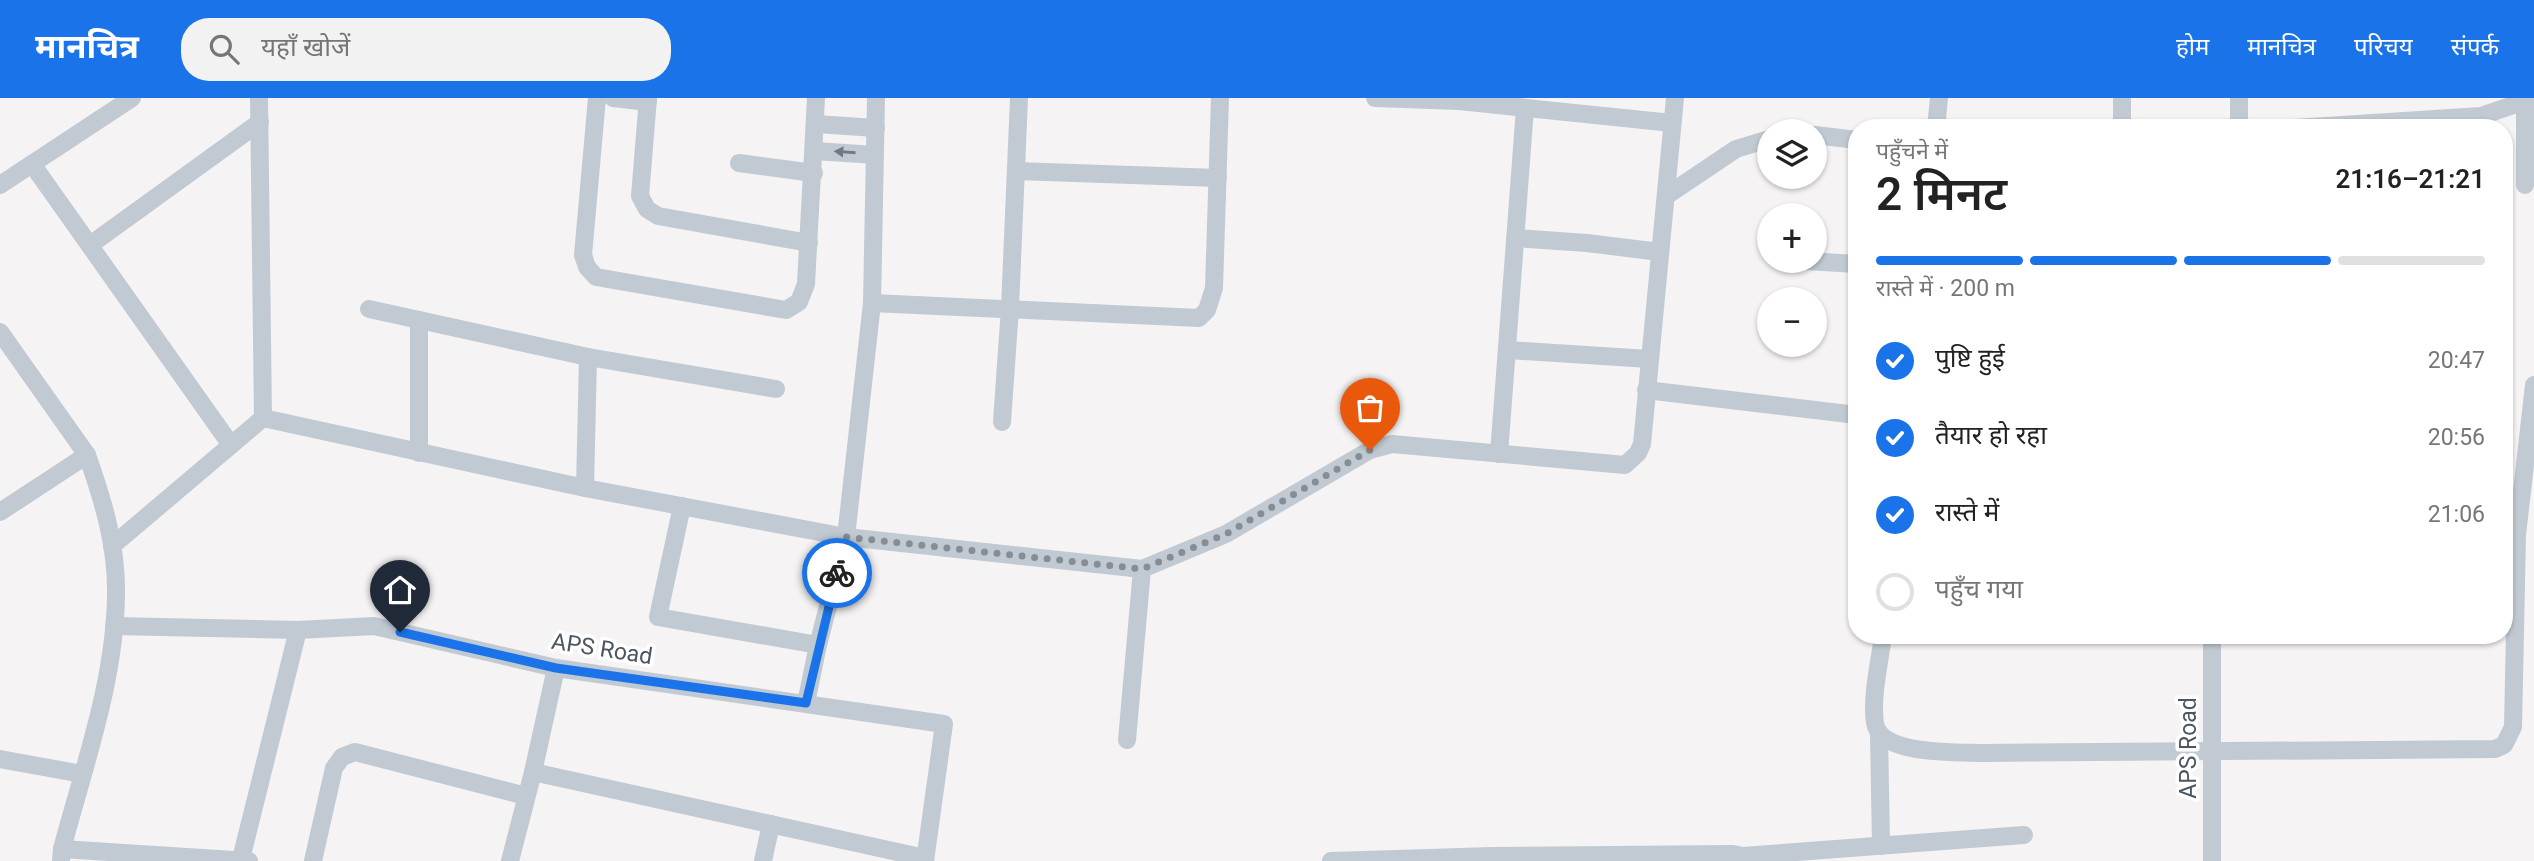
<!DOCTYPE html>
<html lang="hi">
<head>
<meta charset="utf-8">
<style>
  body { margin:0; font-family:Roboto,"Noto Sans Devanagari",sans-serif; background:#f2f2f2; color:#222; height:100vh; display:flex; flex-direction:column; font-size:26px; white-space:nowrap }
  * { box-sizing:border-box; margin:0 }
  p { font-size:23px; color:#767676 }
  .icon { flex:none; width:38px; height:38px; fill:none; stroke:currentColor; stroke-width:2; stroke-linecap:round; stroke-linejoin:round }
  .map { position:relative; flex:1; overflow:hidden }
  .panel { position:absolute; left:1848px; top:21px; width:665px; height:525px; display:flex; flex-direction:column; background:#fff; border-radius:28px; box-shadow:0 2px 5px #0004 }
  .panel>* { flex:none }
  .tools { position:absolute; left:1757px; top:21px; display:grid; gap:14px }
  .tools a { display:grid; place-items:center; width:70px; height:70px; border-radius:50%; background:#fff; box-shadow:0 2px 5px #0004; font-size:35px }
  .pin { position:absolute; display:grid; place-items:center; width:60px; height:60px; color:#fff; margin:-72px -30px; border-radius:50% 50% 50% 0; rotate:-45deg; box-shadow:0 0 7px #0007 }
  .pin .icon { rotate:45deg }
  .courier { position:absolute; display:grid; place-items:center; width:70px; height:70px; margin:-35px; border:5px solid #1a73e8; border-radius:50%; background:#fff; color:#222; box-shadow:0 2px 9px #0007 }
  .overview em { font-style:normal; font-weight:600 }
  .overview div { display:flex; flex-direction:column-reverse }
  .overview { display:flex; align-items:center; justify-content:space-between; height:119px; padding:0 28px }
  h1 { font-size:46px; font-weight:600; line-height:52px }
  .bar { display:grid; grid-template-columns:repeat(4,1fr); gap:10px 7px; align-content:center; height:84px; padding:0 28px }
  .bar i { height:9px; border-radius:5px; background:#e0e0e0 }
  .bar .selected { background:#1a73e8 }
  .bar p { grid-column:span 4 }
  ol { padding:0 28px; list-style:none }
  li { display:flex; align-items:center; gap:21px; height:77px }
  li p { margin-inline-start:auto }
  li .icon { padding:7px; border-radius:50%; background:#1a73e8; color:#fff; stroke-width:4 }
  li:last-child { color:#767676 }
  li i { width:38px; height:38px; border:4px solid #e0e0e0; border-radius:50% }
  header { display:flex; align-items:center; gap:42px; box-sizing:border-box; height:98px; padding:0 35px; background:#1a73e8; color:#fff }
  header strong { font-size:33px }
  nav { display:flex; gap:38px; margin-inline-start:auto; font-size:24px }
  .search { width:490px; height:63px; background:#f2f2f2; display:flex; align-items:center; gap:18px; box-sizing:border-box; padding:0 24px; border-radius:28px; color:#767676; font-size:26px }
  .map>svg:first-child { display:block }
</style>
</head>
<body>
<header>
<strong>मानचित्र</strong>
<div class="search"><svg class="icon" aria-label="search" viewBox="0 0 24 24"><circle cx="10" cy="10" r="6"/><path d="M15 15l6 6"/></svg>यहाँ खोजें</div>
<nav><a>होम</a><a>मानचित्र</a><a>परिचय</a><a>संपर्क</a></nav>
</header>
<div class="map">
<svg width="2534" height="763" viewBox="0 0 2534 763">
  <rect width="100%" height="100%" fill="#f5f3f3"/>
  <g fill="none" stroke-linecap="round" stroke-linejoin="round">
    <!-- street -->
    <g stroke="#c1cad2" stroke-width="18">
      <path d="M259 0 263 320"/>
      <path d="M597 0 583 157 587 169 596 179 786 212 799 204 806 186 816 0"/>
      <path d="M613 0 648 4"/>
      <path d="M648 0 640 98 647 111 658 118 809 145"/>
      <path d="M1375 0 1459 3 1672 25"/>
      <path d="M816 26 876 30"/>
      <path d="M1936 30 1939 0"/>
      <path d="M2122 30V0"/>
      <path d="M2239 30V0"/>
      <path d="M2295 30 2481 18 2534 0"/>
      <path d="M1815 37 1857 42"/>
      <path d="M815 53 875 57"/>
      <path d="M739 65 814 75"/>
      <path d="M32 66 231 347"/>
      <path d="M1016 73 1218 80"/>
      <path d="M0 87 132 0"/>
      <path d="M2525 87V0"/>
      <path d="M1666 98 1736 51 1769 41"/>
      <path d="M1515 140 1587 145 1660 154"/>
      <path d="M90 147 260 24"/>
      <path d="M1806 163 1857 166"/>
      <path d="M872 205 1199 220 1207 212 1214 190 1220 0"/>
      <path d="M369 211 588 259 776 291"/>
      <path d="M419 222V355"/>
      <path d="M0 234 87 357 0 414"/>
      <path d="M1507 252 1649 261"/>
      <path d="M1646 292 1857 317"/>
      <path d="M1002 324 1010 210 1019 0"/>
      <path d="M1499 356 1525 10"/>
      <path d="M585 390 588 259"/>
      <path d="M682 408 658 519 818 547 806 605"/>
      <path d="M112 448 263 320 585 390 846 439 1142 471 1127 642"/>
      <path d="M1142 471 1226 436 1370 352 1392 346 1625 367 1638 355 1642 346 1675 0"/>
      <path d="M114 528 298 532 374 528 556 570 944 626 925 763"/>
      <path d="M1883 537C1880 563 1871 599 1875 625 1880 658 1959 654 1984 655L2495 651 2504 647 2513 629 2517 437 2534 287"/>
      <path d="M818 547 846 439 872 205 876 0"/>
      <path d="M1879 635 1881 748"/>
      <path d="M0 661 82 676"/>
      <path d="M533 674 925 760"/>
      <path d="M62 751 249 763"/>
      <path d="M1743 758 2024 737"/>
      <path d="M241 761 298 532"/>
      <path d="M61 763 62 751C84 668 115 583 116 497 117 448 103 402 87 357"/>
      <path d="M313 763 334 670 342 659 355 654 526 698"/>
      <path d="M510 763 533 674 556 570"/>
      <path d="M763 763 771 726"/>
      <path d="M1331 763 1492 758 1733 756 1743 758 1751 763"/>
      <path d="M2212 763V537"/>
    </g>
  </g>
  <!-- one-way arrows -->
  <defs><path id="oneway-solid" d="M-6-.8H1V-3.2L6.5 0L1 3.2V.8H-6Z" transform="scale(1.75)"/></defs>
  <use fill="#6e7983" href="#oneway-solid" transform="translate(845 54) rotate(-176)"/>
  <g fill="none" stroke-linecap="round" stroke-linejoin="round">
    <!-- done -->
    <path stroke="#868d94" stroke-width="7" stroke-dasharray="0 12.6" d="M837 475 846 439 1142 471 1226 436 1370 352"/>
    <!-- route -->
    <path stroke="#1a73e8" stroke-width="9" d="M400 534 556 570 806 605 837 475"/>
  </g>
  <g text-anchor="middle" dominant-baseline="central" stroke-width="7" stroke-linejoin="round" paint-order="stroke">
    <!-- street labels -->
    <g font-size="23" fill="#4a5661" stroke="#fff">
      <text transform="translate(602 551) rotate(9)">APS Road</text>
      <text transform="translate(2188 650) rotate(-90)">APS Road</text>
    </g>
  </g>
</svg>
<div class="tools">
<a><svg class="icon" aria-label="layers" viewBox="0 0 24 24"><path d="M12 4l9 5-9 5-9-5zM3 14l9 5 9-5"/></svg></a>
<a>+</a>
<a>−</a>
</div>
<div class="pin" style="left:1370px;top:352px;background:#ea580c"><svg class="icon" aria-label="bag" viewBox="0 0 24 24"><path d="M5 8h14l-1 12H6zM9 8a3 3 0 0 1 6 0"/></svg></div>
<div class="pin" style="left:400px;top:534px;background:#1f2937"><svg class="icon" aria-label="home" viewBox="0 0 24 24"><path d="M3 11l9-7 9 7M6 9v11h12V9"/></svg></div>
<div class="courier" style="left:837px;top:475px"><svg class="icon" aria-label="bike" viewBox="0 0 24 24"><circle cx="6" cy="16" r="4"/><circle cx="18" cy="16" r="4"/><path d="M6 16l4-8h5l3 8M10 8l3 8H6M13 5h3"/></svg></div>
<section class="panel">
<div class="overview"><div><h1>2 मिनट</h1><p>पहुँचने में</p></div><em>21:16–21:21</em></div>
<div class="bar"><i class="selected"></i><i class="selected"></i><i class="selected"></i><i></i><p>रास्ते में · 200 m</p></div>
<ol>
<li><svg class="icon" aria-label="check" viewBox="0 0 24 24"><path d="M5 12l5 5 9-10"/></svg>पुष्टि हुई<p>20:47</p></li>
<li><svg class="icon" aria-label="check" viewBox="0 0 24 24"><path d="M5 12l5 5 9-10"/></svg>तैयार हो रहा<p>20:56</p></li>
<li><svg class="icon" aria-label="check" viewBox="0 0 24 24"><path d="M5 12l5 5 9-10"/></svg>रास्ते में<p>21:06</p></li>
<li><i></i>पहुँच गया</li>
</ol>
</section>
</div>
</body>
</html>
